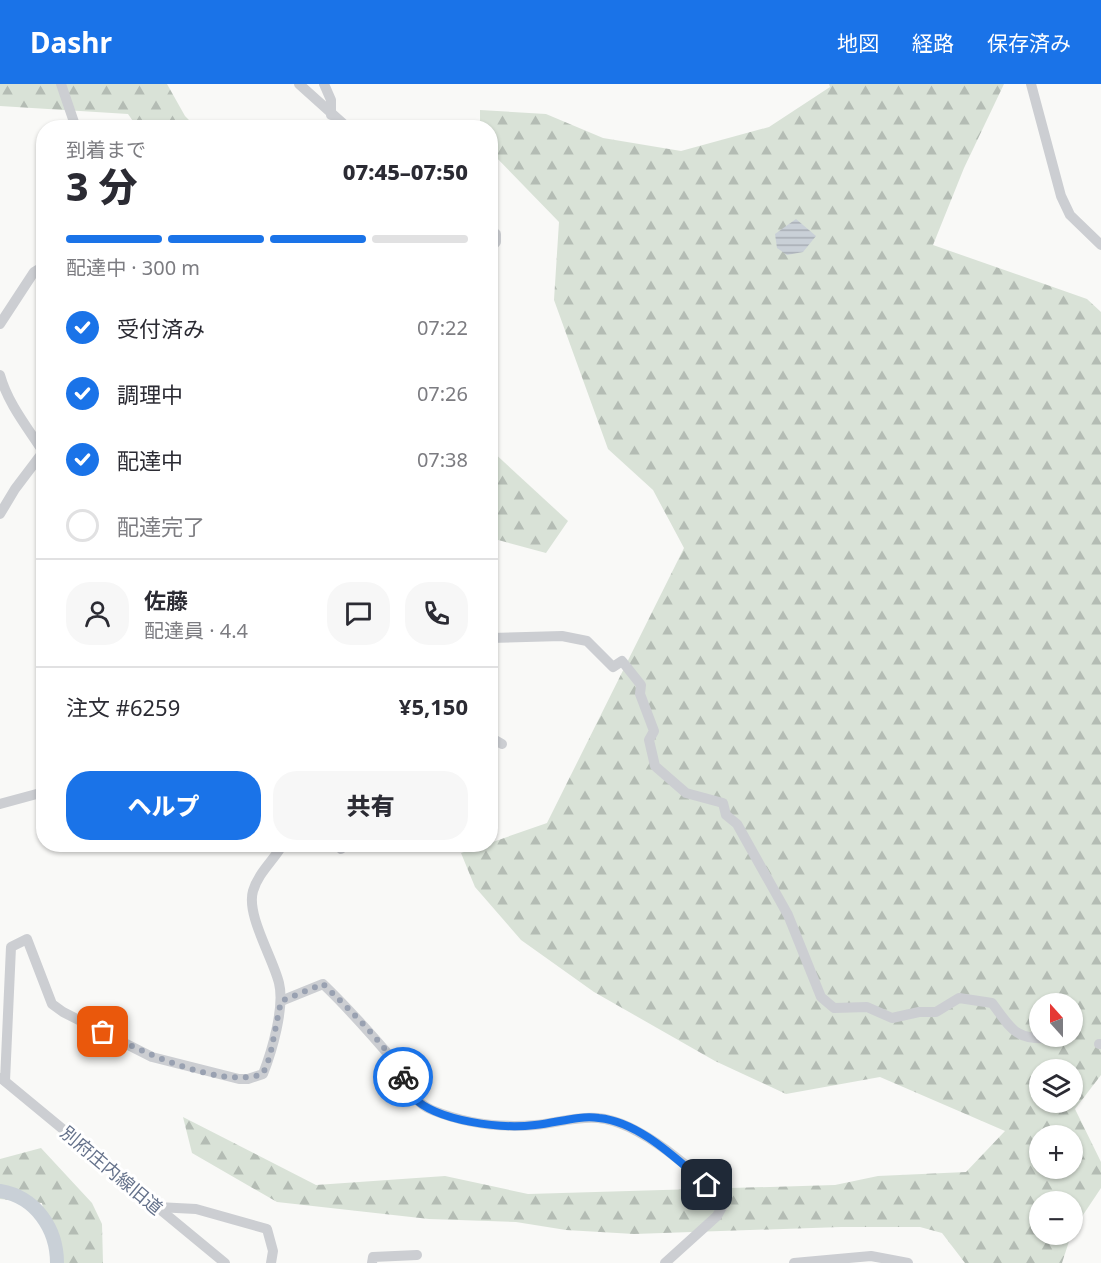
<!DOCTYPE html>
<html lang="ja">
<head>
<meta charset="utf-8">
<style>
  body { margin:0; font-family:"Noto Sans","Noto Sans JP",sans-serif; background:#f7f7f7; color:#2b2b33; height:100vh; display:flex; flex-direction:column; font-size:22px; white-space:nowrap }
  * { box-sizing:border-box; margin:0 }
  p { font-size:20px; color:#7c7c81 }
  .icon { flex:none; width:33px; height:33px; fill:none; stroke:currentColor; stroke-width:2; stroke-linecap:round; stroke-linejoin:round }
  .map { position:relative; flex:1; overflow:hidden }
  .side { position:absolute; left:36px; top:36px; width:462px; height:732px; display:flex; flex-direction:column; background:#fff; border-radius:24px; box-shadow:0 2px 4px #0004 }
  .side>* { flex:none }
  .needle { width:39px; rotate:339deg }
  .buttons { position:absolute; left:1029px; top:909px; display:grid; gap:12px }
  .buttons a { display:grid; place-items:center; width:54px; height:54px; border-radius:50%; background:#fff; box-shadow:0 2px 4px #0004; font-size:30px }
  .pin { position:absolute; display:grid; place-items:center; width:51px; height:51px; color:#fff; margin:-26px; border-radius:12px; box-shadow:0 3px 9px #0006 }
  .courier { position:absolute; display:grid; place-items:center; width:60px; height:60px; margin:-30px; border:4px solid #1a73e8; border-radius:50%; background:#fff; color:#222; box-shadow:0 2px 8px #0007 }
  .overview em { font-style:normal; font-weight:800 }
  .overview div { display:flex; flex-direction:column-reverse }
  .overview { display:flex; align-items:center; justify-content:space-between; height:102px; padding:0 30px }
  h1 { font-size:39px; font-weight:800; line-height:45px }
  .bar { display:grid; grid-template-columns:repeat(4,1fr); gap:9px 6px; align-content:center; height:72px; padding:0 30px }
  .bar i { height:8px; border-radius:4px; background:#e1e1e2 }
  .bar .active { background:#1a73e8 }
  .bar p { grid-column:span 4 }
  .line { display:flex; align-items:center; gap:15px; padding:0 30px; border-top:2px solid #e1e1e2 }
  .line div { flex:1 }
  .round { display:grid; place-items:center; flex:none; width:63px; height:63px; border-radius:24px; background:#f7f7f7 }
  ol { padding:0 30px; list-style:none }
  li { display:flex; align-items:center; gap:18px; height:66px }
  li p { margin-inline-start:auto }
  li .icon { padding:6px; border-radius:50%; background:#1a73e8; color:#fff; stroke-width:4 }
  li:last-child { color:#7c7c81 }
  li i { width:33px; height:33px; border:3px solid #e1e1e2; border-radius:50% }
  .cta { display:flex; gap:12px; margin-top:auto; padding:12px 30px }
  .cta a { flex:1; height:69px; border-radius:24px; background:#1a73e8; color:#fff; font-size:24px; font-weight:800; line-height:69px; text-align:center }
  .cta a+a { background:#f7f7f7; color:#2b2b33 }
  header { display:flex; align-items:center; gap:36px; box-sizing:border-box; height:84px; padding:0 30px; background:#1a73e8; color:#fff }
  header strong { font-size:28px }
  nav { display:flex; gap:33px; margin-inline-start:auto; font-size:21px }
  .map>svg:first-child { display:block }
</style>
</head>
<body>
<header>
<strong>Dashr</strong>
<nav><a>地図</a><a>経路</a><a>保存済み</a></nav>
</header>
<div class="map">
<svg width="1101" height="1179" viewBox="0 0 1101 1179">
  <defs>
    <pattern id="forest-firs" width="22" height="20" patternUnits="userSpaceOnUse" patternTransform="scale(1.5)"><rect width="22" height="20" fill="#d9e2d7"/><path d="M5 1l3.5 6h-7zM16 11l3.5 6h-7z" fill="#b4bcb4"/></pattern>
    <pattern id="water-rules" width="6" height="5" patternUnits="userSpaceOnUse" patternTransform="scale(1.5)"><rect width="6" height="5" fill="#c9d0d7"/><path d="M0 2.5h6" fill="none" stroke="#a7adb4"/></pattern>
  </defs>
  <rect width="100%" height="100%" fill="#f9f9f7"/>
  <!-- forest -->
  <g fill="url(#forest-firs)" fill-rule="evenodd">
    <path d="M0 0H167L185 32 196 43H137L128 30 0 22Z"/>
    <path d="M829 0H1004L964 84 933 161 1087 215 1101 228V991L1075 1025 1101 1078V1104L1073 1146 1072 1118H1040V1150L1071 1151 1062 1179H965L942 1149 920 1143H841L634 1150 566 1146 516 1138 429 1135 277 1118 192 1069 183 1033 316 1101 445 1092 528 1110 835 1101 878 1092 966 1088 1005 1047 880 993 786 1010 715 977 594 908 521 856 475 803 461 769 547 739 684 464 653 406 608 365 554 216 559 138 491 68 490 44 480 43V26L546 30 603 54 681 67 769 43 830 3ZM1040 920H1072V952H1040ZM1040 986H1072V1018H1040ZM1040 1052H1072V1084H1040Z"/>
    <path d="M491 366 568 437 546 469 491 454Z"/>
    <path d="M41 1064 92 1119 102 1140 103 1179H53L42 1119 0 1115V1075Z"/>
  </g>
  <!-- water -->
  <path fill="url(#water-rules)" d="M796 135 816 152 803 168 787 171 777 164 775 150Z"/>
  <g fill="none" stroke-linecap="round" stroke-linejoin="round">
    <!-- river -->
    <path stroke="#c9d0d7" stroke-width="14" d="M0 1107C36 1113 57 1145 57 1179"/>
    <!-- minor -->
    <g stroke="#ccced2" stroke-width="10">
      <path d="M61 0 76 44"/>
      <path d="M299 0 348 44"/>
      <path d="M324 0 331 16V31"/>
      <path d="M1031 0 1061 112 1070 131 1101 161"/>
      <path d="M490 146 496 150V158L490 165"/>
      <path d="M0 240 34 188 44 182"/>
      <path d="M0 291C8 320 28 344 44 369"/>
      <path d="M0 430 15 405 43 368"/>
      <path d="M490 554 562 552 587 557 613 583 622 577 641 601 640 610 654 647 649 656 655 682 686 709 723 719 726 731 737 740 788 831 821 913 834 924 867 923 892 934 919 928H936L959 914 992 919C1011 944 1014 956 1049 954"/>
      <path d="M490 653 502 660"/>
      <path d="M0 720 44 708"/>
      <path d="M341 765 343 760"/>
      <path d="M281 917 323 900C348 924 371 950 394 977 409 994 408 1016 432 1026 464 1039 500 1044 535 1041 556 1039 577 1032 598 1034 637 1037 702 1089 723 1121L717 1132 665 1179"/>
      <path d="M1099 960H1101"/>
      <path d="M1 994 225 1179"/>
      <path d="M5 997 11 863 27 855 52 920 63 928 152 973 239 995H248L263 990C272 967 285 923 279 899 273 874 246 831 253 807 258 789 274 776 283 760"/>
      <path d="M157 1123 196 1125 267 1145 273 1167 271 1179"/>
      <path d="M372 1179 373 1173 417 1171"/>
      <path d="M794 1179 871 1172 908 1179"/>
    </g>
  </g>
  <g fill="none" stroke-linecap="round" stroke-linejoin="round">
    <!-- done -->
    <path stroke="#99a1b1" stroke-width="6" stroke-dasharray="0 10.8" d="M103 948C142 968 221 1005 263 990L270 972 281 917 323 900C347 923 389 963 403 993"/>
    <!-- route -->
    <path stroke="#1a73e8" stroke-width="8" d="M403 993C406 999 409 1008 413 1013 437 1038 503 1045 535 1041 557 1039 578 1031 599 1034 640 1038 677 1076 707 1101"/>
  </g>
  <g text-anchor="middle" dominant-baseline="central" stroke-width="6" stroke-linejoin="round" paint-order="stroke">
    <!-- street labels -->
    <g font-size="18" fill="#65728b" stroke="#fff">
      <text transform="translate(112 1086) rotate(40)">別府庄内線旧道</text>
    </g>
  </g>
</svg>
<div class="buttons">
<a><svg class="needle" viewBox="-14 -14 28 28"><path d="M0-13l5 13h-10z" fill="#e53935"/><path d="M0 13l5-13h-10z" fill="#7c7c81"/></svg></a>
<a><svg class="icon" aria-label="layers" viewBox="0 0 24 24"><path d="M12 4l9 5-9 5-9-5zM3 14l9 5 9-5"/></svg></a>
<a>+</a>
<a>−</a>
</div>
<div class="pin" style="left:103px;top:948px;background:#ea580c"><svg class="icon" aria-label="bag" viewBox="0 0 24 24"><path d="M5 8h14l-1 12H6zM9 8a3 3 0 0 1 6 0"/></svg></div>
<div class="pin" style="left:707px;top:1101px;background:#1f2937"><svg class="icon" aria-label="home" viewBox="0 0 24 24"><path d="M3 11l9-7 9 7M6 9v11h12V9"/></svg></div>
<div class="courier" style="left:403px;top:993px"><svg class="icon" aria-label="bike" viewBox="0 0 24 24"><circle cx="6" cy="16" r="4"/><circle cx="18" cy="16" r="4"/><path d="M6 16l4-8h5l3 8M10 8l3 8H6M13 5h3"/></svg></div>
<section class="side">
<div class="overview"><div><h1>3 分</h1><p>到着まで</p></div><em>07:45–07:50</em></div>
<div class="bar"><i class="active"></i><i class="active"></i><i class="active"></i><i></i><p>配達中 · 300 m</p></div>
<ol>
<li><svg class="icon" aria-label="check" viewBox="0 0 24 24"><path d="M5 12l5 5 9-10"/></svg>受付済み<p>07:22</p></li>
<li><svg class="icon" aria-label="check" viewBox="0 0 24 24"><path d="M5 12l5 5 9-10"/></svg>調理中<p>07:26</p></li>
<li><svg class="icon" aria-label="check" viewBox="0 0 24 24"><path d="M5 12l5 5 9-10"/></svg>配達中<p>07:38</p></li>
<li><i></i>配達完了</li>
</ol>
<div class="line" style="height:108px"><a class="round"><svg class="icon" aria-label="person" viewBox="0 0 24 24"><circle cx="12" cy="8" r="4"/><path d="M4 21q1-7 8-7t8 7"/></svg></a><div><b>佐藤</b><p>配達員 · 4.4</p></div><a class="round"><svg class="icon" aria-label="chat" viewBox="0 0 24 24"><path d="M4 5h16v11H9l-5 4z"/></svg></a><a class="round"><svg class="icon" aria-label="phone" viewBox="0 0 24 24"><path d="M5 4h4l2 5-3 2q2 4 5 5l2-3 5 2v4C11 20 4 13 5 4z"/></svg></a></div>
<div class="line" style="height:78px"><div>注文 #6259</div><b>¥5,150</b></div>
<div class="cta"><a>ヘルプ</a><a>共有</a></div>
</section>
</div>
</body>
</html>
